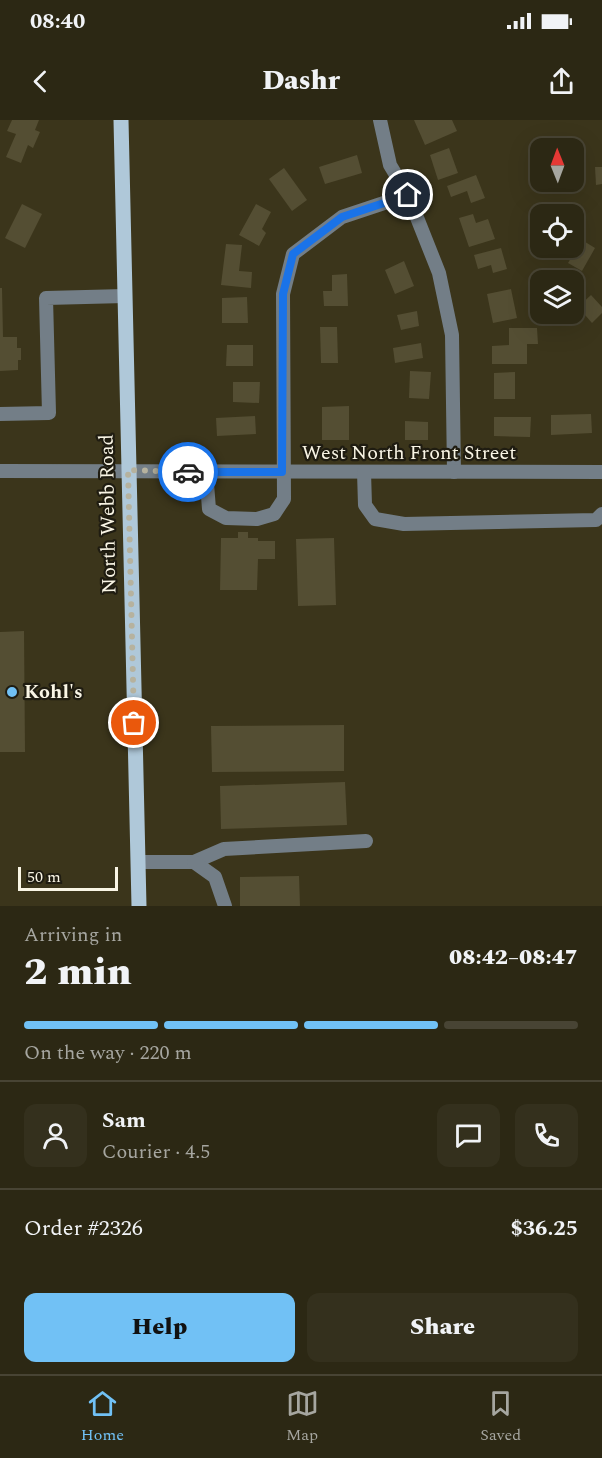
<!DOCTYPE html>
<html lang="en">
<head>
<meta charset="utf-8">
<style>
  body { margin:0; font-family:Spectral,serif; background:#34301d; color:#f1f3f6; height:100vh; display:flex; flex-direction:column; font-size:22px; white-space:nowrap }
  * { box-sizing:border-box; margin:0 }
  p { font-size:20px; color:#a6a6a0 }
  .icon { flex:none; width:33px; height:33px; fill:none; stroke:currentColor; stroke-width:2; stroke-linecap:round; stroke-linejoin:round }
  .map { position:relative; height:786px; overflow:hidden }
  .sheet { display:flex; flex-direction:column; background:#2c2814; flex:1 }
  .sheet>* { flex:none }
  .needle { width:39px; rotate:359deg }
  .tools { position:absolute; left:530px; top:18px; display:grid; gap:12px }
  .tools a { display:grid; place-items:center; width:54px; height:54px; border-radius:12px; background:#2c2814; box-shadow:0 6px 24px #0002,0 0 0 2px #484434; font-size:30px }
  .scale { position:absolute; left:18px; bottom:15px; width:100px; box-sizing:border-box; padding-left:6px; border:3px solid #f9f5e5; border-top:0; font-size:16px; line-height:21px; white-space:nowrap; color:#f9f5e5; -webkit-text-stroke:4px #1f1c11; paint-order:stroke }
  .pin { position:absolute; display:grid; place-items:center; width:51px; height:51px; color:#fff; margin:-26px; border:3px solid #fff; border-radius:50%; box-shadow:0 2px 6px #0007 }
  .courier { position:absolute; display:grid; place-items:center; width:60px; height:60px; margin:-30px; border:4px solid #1a73e8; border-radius:50%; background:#fff; color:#222; box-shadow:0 2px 8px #0007 }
  .headline em { font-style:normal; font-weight:800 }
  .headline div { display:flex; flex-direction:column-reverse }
  .headline { display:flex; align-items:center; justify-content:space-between; height:102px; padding:0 24px }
  h1 { font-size:39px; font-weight:800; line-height:45px }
  .bar { display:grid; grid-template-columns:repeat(4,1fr); gap:9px 6px; align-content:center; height:72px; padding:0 24px }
  .bar i { height:8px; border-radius:4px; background:#484434 }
  .bar .current { background:#71c1f5 }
  .bar p { grid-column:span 4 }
  .line { display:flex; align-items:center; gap:15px; padding:0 24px; border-top:2px solid #484434 }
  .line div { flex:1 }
  .round { display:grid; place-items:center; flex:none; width:63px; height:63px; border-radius:12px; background:#34301d }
  .cta { display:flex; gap:12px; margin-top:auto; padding:12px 24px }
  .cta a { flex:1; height:69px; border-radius:12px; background:#71c1f5; color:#111; font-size:24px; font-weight:800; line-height:69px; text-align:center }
  .cta a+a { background:#34301d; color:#f1f3f6 }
  .status { display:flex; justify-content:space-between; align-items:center; height:42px; padding:0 30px; background:#2c2814; direction:ltr }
  .status svg { height:16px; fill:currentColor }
  header { display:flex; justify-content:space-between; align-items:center; height:78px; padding:0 24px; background:#2c2814; font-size:27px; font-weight:800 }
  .tabs { display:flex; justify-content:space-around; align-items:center; height:84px; border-top:2px solid #484434; background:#2c2814; font-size:16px; color:#a6a6a0 }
  .tabs a { display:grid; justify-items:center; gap:3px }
  .tabs .current { color:#71c1f5 }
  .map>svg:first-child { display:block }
</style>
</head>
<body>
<div class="status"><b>08:40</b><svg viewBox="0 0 49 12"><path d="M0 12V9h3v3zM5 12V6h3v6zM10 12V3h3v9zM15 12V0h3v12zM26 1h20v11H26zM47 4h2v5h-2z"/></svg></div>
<header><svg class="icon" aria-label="back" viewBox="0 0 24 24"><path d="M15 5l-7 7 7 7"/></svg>Dashr<svg class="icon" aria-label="share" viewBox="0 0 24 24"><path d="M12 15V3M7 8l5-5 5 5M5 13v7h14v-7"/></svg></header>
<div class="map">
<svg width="602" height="786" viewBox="0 0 602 786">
  <rect width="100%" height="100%" fill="#3b351b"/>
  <!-- building -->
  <g fill="#544e33">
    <path d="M12 0H39L35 10 40 12 33 28 28 25 21 43 6 37 16 14 7 11Z"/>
    <path d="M414 0H452L457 11 425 25Z"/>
    <path d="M449 28 458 53 438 60 430 35Z"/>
    <path d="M357 35 362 53 325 64 319 47Z"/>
    <path d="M595 47H602V64L596 65Z"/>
    <path d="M284 48 307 80 292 91 269 59Z"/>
    <path d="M476 55 485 78 471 83 467 71 451 77 447 66Z"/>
    <path d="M22 84 42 94 25 128 5 118Z"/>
    <path d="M256 84 271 92 262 109 266 113 259 126 239 115Z"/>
    <path d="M473 94 476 103 488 99 495 119 469 127 459 98Z"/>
    <path d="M582 120 595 128 582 151 568 143Z"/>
    <path d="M226 124 242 125 239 151 252 152 251 168 221 165Z"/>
    <path d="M501 128 507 149 493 153 491 145 478 149 474 135Z"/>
    <path d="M404 141 414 166 395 174 385 150Z"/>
    <path d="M347 154 348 186H324L323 171H332V155Z"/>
    <path d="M0 168H2L3 217H17V228H21V240H18V250L0 251Z"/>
    <path d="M511 169 517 198 493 203 487 174Z"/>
    <path d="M591 175 602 187V193L592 203 578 187Z"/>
    <path d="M247 177 248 203H222V178Z"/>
    <path d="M417 191 419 206 401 210 397 195Z"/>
    <path d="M320 207H337L338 243H321Z"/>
    <path d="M509 208H537L538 224H527V244H492V226L509 225Z"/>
    <path d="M421 223 423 238 395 243 393 228Z"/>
    <path d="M227 225H253V246H226Z"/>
    <path d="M410 251 431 252 429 279 409 278Z"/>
    <path d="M515 252V279H494V253Z"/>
    <path d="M233 262H260L259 283 233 282Z"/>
    <path d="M349 286V320H322V287Z"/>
    <path d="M591 294 592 313 551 315V295Z"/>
    <path d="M255 296 256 314 217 316 216 298Z"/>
    <path d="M494 297H531L530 317 494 316Z"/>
    <path d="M405 301 428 302V320H405Z"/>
    <path d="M238 412H248V418H258V421H275V439H258L257 470H220L221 418H238Z"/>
    <path d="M334 418 336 485 298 486 296 419Z"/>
    <path d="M24 511 25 632H0V512Z"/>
    <path d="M344 605V651L212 652 211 606Z"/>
    <path d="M345 662 347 705 221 709 220 666Z"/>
    <path d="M299 756 300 786H240V757Z"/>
  </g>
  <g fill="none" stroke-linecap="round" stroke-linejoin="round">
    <!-- minor -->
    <g stroke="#737e87" stroke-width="14">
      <path d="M380 0 390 45 408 75 439 153 452 215 454 352"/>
      <path d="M0 294 49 293 46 178 125 176"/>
      <path d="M0 351 602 352"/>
      <path d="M206 351 209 389 226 398 257 399 274 394 284 379 283 174 293 134 342 97 408 75"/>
      <path d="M364 352 365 385 375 399 404 404 596 400 602 394"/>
      <path d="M138 742H194L224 729 366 721"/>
      <path d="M194 742 215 757 225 786"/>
    </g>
    <!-- major -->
    <path stroke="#afc8d9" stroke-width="15" d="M121 0 139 786"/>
  </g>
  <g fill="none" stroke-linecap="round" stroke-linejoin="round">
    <!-- done -->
    <path stroke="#b6b29e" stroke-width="6" stroke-dasharray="0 10.8" d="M134 603 128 350 188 352"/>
    <!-- route -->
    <path stroke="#1a73e8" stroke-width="8" d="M188 352H282L283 174 293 134 342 97 408 75"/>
  </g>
  <!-- markers -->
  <circle fill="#71c1f5" stroke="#1f1c11" stroke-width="2" cx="12" cy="572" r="6"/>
  <g text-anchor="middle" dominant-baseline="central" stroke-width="4.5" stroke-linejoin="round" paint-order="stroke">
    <!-- street labels -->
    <g font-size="20" fill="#f9f5e5" stroke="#1f1c11">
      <text x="409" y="333">West North Front Street</text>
      <text transform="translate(108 394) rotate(-91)">North Webb Road</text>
    </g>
    <!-- poi labels -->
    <g font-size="20" font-weight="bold" fill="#f9f5e5" stroke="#1f1c11" text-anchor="start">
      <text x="24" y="572">Kohl's</text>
    </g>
  </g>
</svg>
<div class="tools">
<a><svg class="needle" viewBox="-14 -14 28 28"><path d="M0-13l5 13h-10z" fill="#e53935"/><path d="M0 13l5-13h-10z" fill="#a6a6a0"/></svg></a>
<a><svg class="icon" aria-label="locate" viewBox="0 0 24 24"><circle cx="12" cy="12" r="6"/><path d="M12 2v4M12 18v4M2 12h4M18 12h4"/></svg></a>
<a><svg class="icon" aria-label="layers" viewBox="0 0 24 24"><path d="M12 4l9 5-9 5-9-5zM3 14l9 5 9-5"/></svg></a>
</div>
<div class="scale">50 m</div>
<div class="pin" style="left:134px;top:603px;background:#ea580c"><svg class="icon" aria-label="bag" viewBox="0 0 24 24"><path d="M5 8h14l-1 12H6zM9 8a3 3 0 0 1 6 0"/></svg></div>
<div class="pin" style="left:408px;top:75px;background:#1f2937"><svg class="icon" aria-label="home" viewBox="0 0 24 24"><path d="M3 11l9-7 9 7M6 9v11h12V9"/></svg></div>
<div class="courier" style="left:188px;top:352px"><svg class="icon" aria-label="car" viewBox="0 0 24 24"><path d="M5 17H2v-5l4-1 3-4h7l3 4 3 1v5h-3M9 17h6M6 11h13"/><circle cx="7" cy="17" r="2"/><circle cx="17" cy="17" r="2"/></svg></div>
</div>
<section class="sheet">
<div class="headline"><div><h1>2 min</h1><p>Arriving in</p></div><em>08:42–08:47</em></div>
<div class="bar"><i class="current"></i><i class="current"></i><i class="current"></i><i></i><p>On the way · 220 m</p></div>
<div class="line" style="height:108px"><a class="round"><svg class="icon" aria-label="person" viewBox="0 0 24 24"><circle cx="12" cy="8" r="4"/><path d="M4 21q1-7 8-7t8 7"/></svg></a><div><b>Sam</b><p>Courier · 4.5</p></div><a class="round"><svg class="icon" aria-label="chat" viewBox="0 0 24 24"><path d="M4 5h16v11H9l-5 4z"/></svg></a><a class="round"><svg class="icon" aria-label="phone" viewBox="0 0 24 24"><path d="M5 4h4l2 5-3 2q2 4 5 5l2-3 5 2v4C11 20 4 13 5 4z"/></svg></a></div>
<div class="line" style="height:78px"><div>Order #2326</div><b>$36.25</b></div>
<div class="cta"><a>Help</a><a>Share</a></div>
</section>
<nav class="tabs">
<a class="current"><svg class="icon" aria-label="home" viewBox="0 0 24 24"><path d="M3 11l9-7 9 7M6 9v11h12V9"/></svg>Home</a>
<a><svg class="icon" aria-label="map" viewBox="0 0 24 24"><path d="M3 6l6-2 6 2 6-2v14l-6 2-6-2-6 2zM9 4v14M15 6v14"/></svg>Map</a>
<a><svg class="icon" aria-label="saved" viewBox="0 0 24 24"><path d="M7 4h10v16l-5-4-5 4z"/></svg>Saved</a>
</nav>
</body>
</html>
